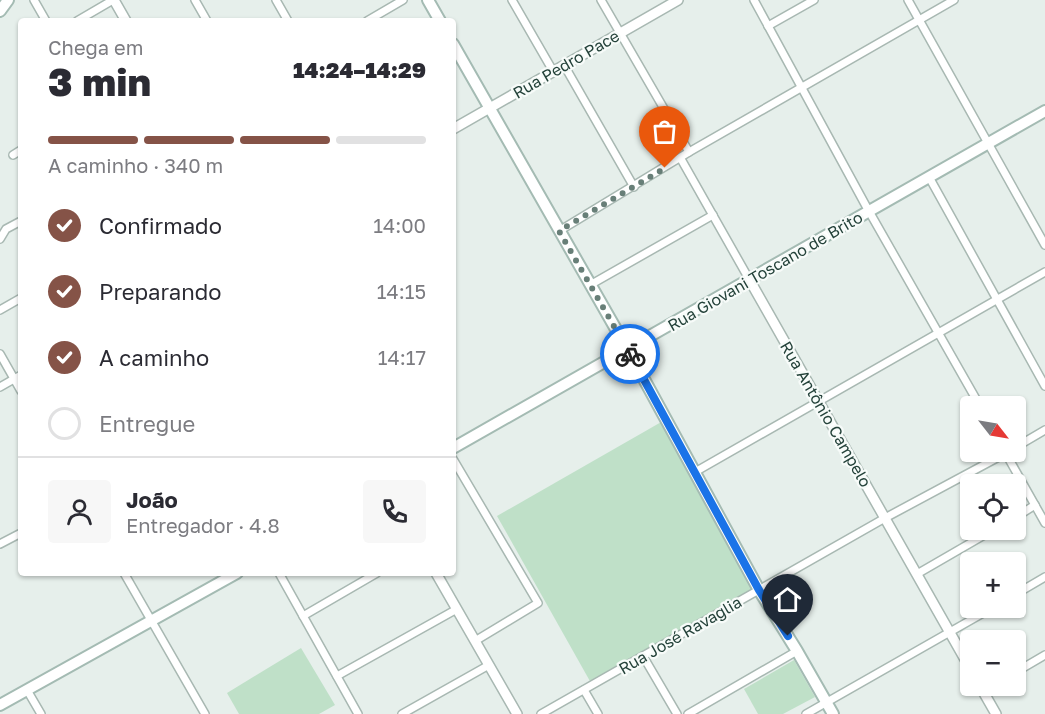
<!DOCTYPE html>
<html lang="pt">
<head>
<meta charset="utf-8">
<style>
  body { margin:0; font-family:"Golos Text",sans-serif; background:#f7f7f7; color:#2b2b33; height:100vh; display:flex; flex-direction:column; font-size:22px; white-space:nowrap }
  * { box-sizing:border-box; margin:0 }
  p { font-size:20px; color:#7c7c81 }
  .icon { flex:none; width:33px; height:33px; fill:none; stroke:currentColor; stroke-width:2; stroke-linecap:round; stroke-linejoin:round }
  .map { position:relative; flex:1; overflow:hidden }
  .side { position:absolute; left:18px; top:18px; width:438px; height:558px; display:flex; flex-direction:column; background:#fff; border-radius:6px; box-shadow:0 2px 4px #0004 }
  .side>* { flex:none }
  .needle { width:39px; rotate:121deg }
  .tools { position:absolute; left:960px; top:396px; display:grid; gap:12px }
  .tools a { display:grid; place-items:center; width:66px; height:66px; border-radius:6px; background:#fff; box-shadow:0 2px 4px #0004; font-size:30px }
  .pin { position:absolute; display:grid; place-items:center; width:51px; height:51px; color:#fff; margin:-62px -26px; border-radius:50% 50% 50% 0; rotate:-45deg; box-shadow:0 0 6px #0007 }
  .pin .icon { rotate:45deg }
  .courier { position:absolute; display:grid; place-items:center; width:60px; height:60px; margin:-30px; border:4px solid #1a73e8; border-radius:50%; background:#fff; color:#222; box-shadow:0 2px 8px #0007 }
  .summary em { font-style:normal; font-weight:800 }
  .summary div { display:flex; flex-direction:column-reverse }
  .summary { display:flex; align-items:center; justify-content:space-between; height:102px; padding:0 30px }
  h1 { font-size:39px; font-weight:800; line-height:45px }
  .bar { display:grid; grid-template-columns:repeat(4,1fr); gap:9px 6px; align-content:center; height:72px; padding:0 30px }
  .bar i { height:8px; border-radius:4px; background:#e1e1e2 }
  .bar .on { background:#855347 }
  .bar p { grid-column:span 4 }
  .line { display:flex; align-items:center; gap:15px; padding:0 30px; border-top:2px solid #e1e1e2 }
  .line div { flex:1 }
  .round { display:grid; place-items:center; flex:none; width:63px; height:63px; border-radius:6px; background:#f7f7f7 }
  ol { padding:0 30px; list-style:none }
  li { display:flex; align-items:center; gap:18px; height:66px }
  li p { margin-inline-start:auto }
  li .icon { padding:6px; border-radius:50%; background:#855347; color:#fff; stroke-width:4 }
  li:last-child { color:#7c7c81 }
  li i { width:33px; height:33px; border:3px solid #e1e1e2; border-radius:50% }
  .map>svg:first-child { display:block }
</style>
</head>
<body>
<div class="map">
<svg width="1045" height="714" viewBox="0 0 1045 714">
  <rect width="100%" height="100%" fill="#e6efeb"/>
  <!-- green -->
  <g fill="#bfe0c8">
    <path d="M663 421 759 590 591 683 497 516Z"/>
    <path d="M301 648 335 705 319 714H239L227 693Z"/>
    <path d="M794 660 815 697 783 714H758L744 689Z"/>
  </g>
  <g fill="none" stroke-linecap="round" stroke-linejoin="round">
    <!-- minor casing -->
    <g stroke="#a8b8b2" stroke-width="10">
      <g id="minor">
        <path d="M34 0 46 21"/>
        <path d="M195 0 207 21"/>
        <path d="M276 0 288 21"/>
        <path d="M512 0 553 71"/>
        <path d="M601 0 689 152"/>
        <path d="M754 0 866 206 980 406"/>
        <path d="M908 0 1045 245"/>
        <path d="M77 21 113 0"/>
        <path d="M367 21 403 0"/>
        <path d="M768 26 814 0"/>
        <path d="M564 65 634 187"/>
        <path d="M13 155 21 150"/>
        <path d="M681 159 749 279"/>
        <path d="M929 177 1045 386"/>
        <path d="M559 231 689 152 954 0"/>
        <path d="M0 239 6 229 21 221"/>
        <path d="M590 285 713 215"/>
        <path d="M0 310 21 298"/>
        <path d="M0 354 21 391"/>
        <path d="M0 387 21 375"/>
        <path d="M1016 447 1045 430"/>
        <path d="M1005 452 1045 523"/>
        <path d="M453 459 538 603 475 641"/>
        <path d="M695 472 1045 272"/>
        <path d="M1016 517 1035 505"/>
        <path d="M0 544 21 533"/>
        <path d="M124 573 205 714"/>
        <path d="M279 573 358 714"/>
        <path d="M917 574 993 530"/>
        <path d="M1016 594 1045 577"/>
        <path d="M303 616 377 573"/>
        <path d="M643 656 677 714"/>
        <path d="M1016 672 1045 655"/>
        <path d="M337 676 457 609"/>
        <path d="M27 690 41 714"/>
        <path d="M584 690 598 714"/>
        <path d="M983 691 992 686"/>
        <path d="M402 714 489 665"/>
        <path d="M541 714 885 518 1008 452"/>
        <path d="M688 714 797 651"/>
        <path d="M806 714 992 608"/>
      </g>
    </g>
    <!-- tertiary casing -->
    <g stroke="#a8b8b2" stroke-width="12">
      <g id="tertiary">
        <path d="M114 0 126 21"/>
        <path d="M453 129 678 0"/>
        <path d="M749 279 970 668"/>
        <path d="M436 573 517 714"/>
        <path d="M980 686 996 714"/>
      </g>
    </g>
    <!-- secondary casing -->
    <g stroke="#a4bbb3" stroke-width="14">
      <g id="secondary">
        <path d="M428 0 440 21"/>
        <path d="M0 11 8 0"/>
        <path d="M453 44 633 359 759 590 797 651 833 714"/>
        <path d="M453 448 1045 111"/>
        <path d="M0 705 237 573"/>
      </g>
    </g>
    <!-- minor -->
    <use href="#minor" stroke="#fff" stroke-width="7"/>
    <!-- tertiary -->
    <use href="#tertiary" stroke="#fff" stroke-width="9"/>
    <!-- secondary -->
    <use href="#secondary" stroke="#fff" stroke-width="10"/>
  </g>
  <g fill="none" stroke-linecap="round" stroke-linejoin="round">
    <!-- done -->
    <path stroke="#687f78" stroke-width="6" stroke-dasharray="0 10.8" d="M630 354 559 231 665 168"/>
    <!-- route -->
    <path stroke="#1a73e8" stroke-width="8" d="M630 354 759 590 788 636"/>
  </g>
  <g text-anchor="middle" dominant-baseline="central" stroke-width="4.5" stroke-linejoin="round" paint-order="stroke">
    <!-- street labels -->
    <g font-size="16" fill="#24423a" stroke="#f7fbf9">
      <text transform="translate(566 64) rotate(-30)">Rua Pedro Pace</text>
      <text transform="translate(765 271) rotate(-30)">Rua Giovani Toscano de Brito</text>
      <text transform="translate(826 414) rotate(60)">Rua Antônio Campelo</text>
      <text transform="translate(680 635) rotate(-30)">Rua José Ravaglia</text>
    </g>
  </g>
</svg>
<div class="tools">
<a><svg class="needle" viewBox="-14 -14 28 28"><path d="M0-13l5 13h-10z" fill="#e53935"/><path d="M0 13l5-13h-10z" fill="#7c7c81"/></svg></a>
<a><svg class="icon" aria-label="locate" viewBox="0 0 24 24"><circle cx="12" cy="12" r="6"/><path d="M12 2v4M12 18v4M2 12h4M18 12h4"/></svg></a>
<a>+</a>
<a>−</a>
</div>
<div class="pin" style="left:665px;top:168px;background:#ea580c"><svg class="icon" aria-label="bag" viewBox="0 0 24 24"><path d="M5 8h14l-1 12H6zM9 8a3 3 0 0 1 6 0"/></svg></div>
<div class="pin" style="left:788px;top:636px;background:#1f2937"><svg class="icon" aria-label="home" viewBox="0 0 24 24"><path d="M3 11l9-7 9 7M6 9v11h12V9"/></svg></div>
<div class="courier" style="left:630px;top:354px"><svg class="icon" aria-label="bike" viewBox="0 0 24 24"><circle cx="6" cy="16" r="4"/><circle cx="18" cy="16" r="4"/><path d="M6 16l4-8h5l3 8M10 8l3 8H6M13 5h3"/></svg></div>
<section class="side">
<div class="summary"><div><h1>3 min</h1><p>Chega em</p></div><em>14:24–14:29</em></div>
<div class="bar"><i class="on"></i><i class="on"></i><i class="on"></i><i></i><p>A caminho · 340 m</p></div>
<ol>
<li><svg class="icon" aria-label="check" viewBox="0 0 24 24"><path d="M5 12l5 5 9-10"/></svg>Confirmado<p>14:00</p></li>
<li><svg class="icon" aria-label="check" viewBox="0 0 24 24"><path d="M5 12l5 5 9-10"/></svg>Preparando<p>14:15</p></li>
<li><svg class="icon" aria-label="check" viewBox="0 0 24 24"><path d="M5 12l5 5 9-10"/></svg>A caminho<p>14:17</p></li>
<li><i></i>Entregue</li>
</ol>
<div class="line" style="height:108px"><a class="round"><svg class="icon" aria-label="person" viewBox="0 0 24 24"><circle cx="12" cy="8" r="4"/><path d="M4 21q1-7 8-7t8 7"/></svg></a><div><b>João</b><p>Entregador · 4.8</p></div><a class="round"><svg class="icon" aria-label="phone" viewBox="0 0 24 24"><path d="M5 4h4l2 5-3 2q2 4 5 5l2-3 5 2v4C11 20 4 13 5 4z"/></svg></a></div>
</section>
</div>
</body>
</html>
